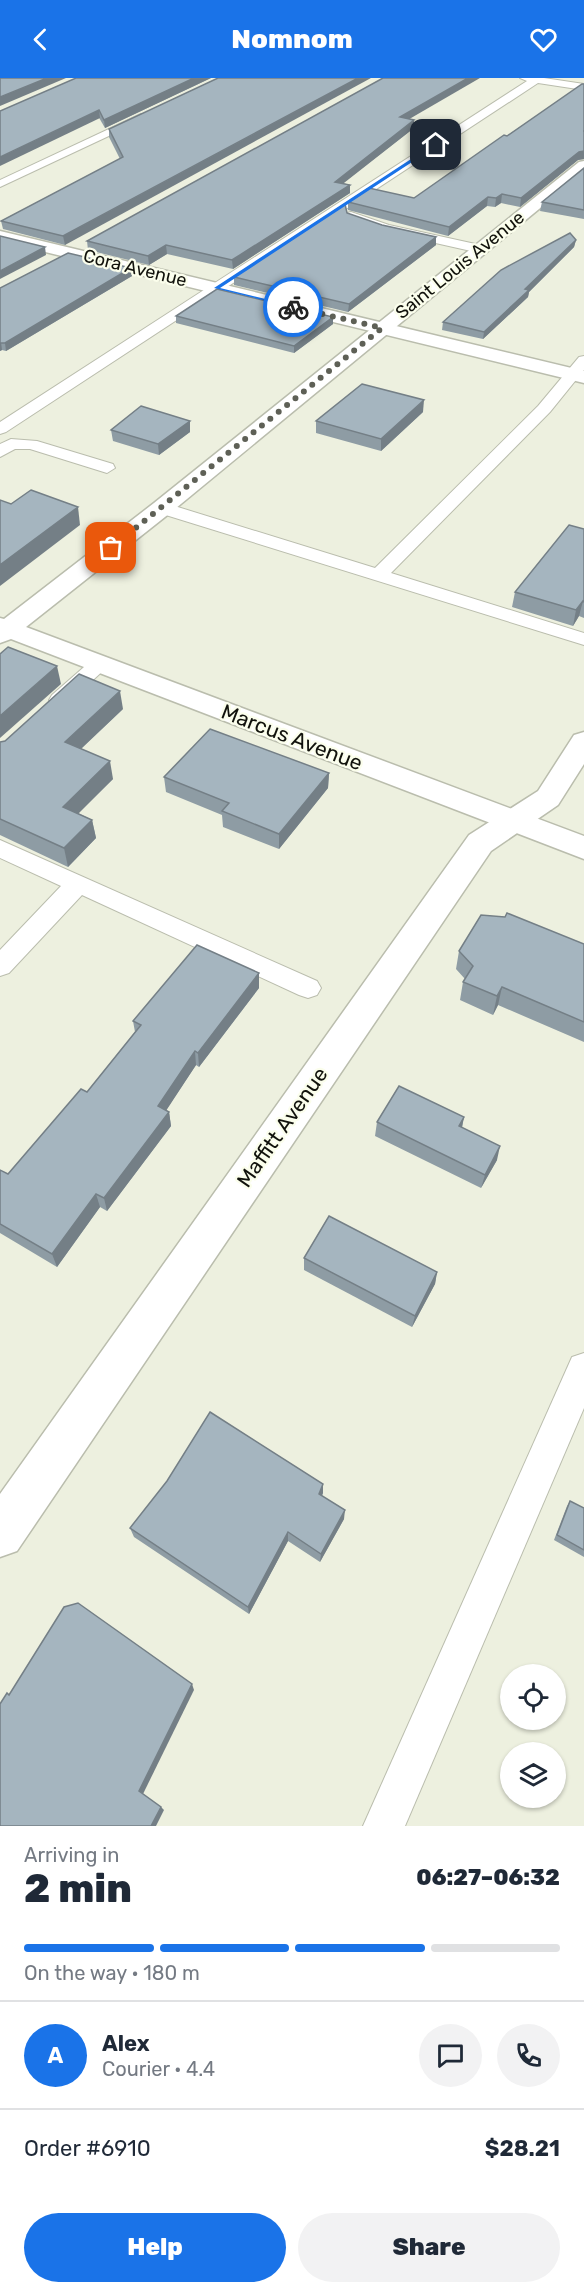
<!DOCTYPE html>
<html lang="en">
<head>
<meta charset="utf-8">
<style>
  body { margin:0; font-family:Rubik,sans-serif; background:#f2f2f3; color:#1f2937; height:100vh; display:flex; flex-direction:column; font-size:22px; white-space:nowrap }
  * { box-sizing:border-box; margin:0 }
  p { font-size:20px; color:#747a83 }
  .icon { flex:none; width:33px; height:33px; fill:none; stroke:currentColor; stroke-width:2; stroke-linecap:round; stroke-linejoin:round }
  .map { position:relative; height:1748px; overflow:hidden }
  .panel { display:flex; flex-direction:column; background:#fff; flex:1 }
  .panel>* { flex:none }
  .tools { position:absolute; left:500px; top:1586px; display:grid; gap:12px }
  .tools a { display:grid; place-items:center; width:66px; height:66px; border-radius:50%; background:#fff; box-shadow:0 2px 4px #0004; font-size:30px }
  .pin { position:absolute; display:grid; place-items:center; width:51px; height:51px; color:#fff; margin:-26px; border-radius:12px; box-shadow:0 3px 9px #0006 }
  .courier { position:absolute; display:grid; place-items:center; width:60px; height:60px; margin:-30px; border:4px solid #1a73e8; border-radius:50%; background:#fff; color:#222; box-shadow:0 2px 8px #0007 }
  .overview em { font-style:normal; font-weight:800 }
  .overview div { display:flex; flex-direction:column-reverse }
  .overview { display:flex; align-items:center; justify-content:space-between; height:102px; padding:0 24px }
  h1 { font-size:39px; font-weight:800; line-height:45px }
  .bar { display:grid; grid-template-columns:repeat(4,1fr); gap:9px 6px; align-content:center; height:72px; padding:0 24px }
  .bar i { height:8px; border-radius:4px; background:#e0e1e3 }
  .bar .current { background:#1a73e8 }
  .bar p { grid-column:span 4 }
  .line { display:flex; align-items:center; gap:15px; padding:0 24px; border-top:2px solid #e0e1e3 }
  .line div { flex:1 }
  .round { display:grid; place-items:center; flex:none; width:63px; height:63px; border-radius:32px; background:#f2f2f3 }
  .button { display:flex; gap:12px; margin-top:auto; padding:12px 24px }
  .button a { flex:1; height:69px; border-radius:36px; background:#1a73e8; color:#fff; font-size:24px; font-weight:800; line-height:69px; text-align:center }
  .button a+a { background:#f2f2f3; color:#1f2937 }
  header { display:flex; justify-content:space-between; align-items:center; height:78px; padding:0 24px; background:#1a73e8; color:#fff; font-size:27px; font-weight:800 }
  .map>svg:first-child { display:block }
</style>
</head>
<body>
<header><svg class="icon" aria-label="back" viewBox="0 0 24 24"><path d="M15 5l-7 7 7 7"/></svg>Nomnom<svg class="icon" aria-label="heart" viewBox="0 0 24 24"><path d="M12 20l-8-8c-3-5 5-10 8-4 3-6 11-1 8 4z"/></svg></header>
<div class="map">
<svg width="584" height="1748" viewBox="0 0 584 1748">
  <rect width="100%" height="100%" fill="#edf0df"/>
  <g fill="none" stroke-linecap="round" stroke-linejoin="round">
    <!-- service casing -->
    <g stroke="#babdad" stroke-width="2">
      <g id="service">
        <path d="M520 0H544L584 6V12L538 5 6 354 0 356V344L527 3Z"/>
        <path d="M141 36 145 37V41L0 109V102Z"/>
        <path d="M351 134 389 147 480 167 486 171 480 175 382 153 347 141V135Z"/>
        <path d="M584 278V292L550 334 391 495 584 555V567L156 434 153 430 156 426H168L375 490 538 328 579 279Z"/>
        <path d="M11 361 37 363 113 386 115 390 107 395 30 371H15L0 379V366Z"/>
        <path d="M99 580 106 582 109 586 106 590 66 627 59 629 52 627 49 622 52 617 92 582Z"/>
        <path d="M0 762 317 903 321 910 317 917 308 920 299 917 82 817 9 895 0 898V872L61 808 0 780Z"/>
        <path d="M584 1275V1330L405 1748H363L572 1279Z"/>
      </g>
    </g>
    <!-- minor casing -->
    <g stroke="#babdad" stroke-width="3">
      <g id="minor">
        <path d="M0 153 584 293V305L0 163Z"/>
        <path d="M584 654V686L558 727 491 773 17 1473 0 1479V1416L469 757 538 713 574 657Z"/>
      </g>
    </g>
    <!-- tertiary casing -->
    <g stroke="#babdad" stroke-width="3">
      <path id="tertiary" d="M584 83V94L170 435 26 549 584 758V781L11 561 0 565V540L4 541 154 425 579 84Z"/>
    </g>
    <!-- service -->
    <use href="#service" fill="#fff" fill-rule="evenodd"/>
    <!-- minor -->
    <use href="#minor" fill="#fff" fill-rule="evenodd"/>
    <!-- tertiary -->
    <use href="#tertiary" fill="#fff" fill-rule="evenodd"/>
  </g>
  <!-- wall -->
  <g fill="#8e9ca4">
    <path d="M76 0H211L105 50Z"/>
    <path d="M218 0 65 167 3 151 1 143 120 81 109 59V51Z"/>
    <path d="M584 6V81L578 82 520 129 501 125 495 129 487 128 448 158 348 132V124L414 120Z"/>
    <path d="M409 41 414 50 343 105 350 107V115L233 191 167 176 149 187 88 172 87 163Z"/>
    <path d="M584 90V141L540 133 542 124Z"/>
    <path d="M347 135 382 147 436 159V167L348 234 234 207V199Z"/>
    <path d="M576 162 574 169 529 214 528 219 483 261 442 252 443 244Z"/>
    <path d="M131 190 132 198 6 273 2 272 0 273V210Z"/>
    <path d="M176 238 333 239V246L294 275 176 245Z"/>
    <path d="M423 334 381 373 316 355V343Z"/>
    <path d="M190 343V354L159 377 113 363 111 352Z"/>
    <path d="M584 451V540L579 538 573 548 512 529 515 514Z"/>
    <path d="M123 631 81 671 113 701 78 735 92 742 96 760 68 789 0 757V664Z"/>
    <path d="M329 695 328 710 279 771 223 749 222 737 166 714 164 699Z"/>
    <path d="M584 866V964L498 927 493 937 460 922 463 904 465 901 456 891 459 873Z"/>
    <path d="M259 910 199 989 196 987 166 1032 169 1034 171 1048 107 1133 100 1129 57 1189 0 1155V1092L8 1096 87 1014 135 954 133 943Z"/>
    <path d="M464 1039 462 1050 497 1082 481 1110 375 1058 377 1044Z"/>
    <path d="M304 1180 437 1194 435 1206 412 1249 304 1192Z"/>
    <path d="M323 1415 322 1418 344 1441 320 1484 288 1463 249 1536 134 1459 130 1450Z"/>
    <path d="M570 1423 584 1430V1479L554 1462 567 1428Z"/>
  </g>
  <!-- shaded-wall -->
  <g fill="#747f86">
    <path d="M47 0H66L0 28V19Z"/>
    <path d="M194 0H211L105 50 104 42Z"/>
    <path d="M358 0H371L65 167 63 158Z"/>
    <path d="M468 0H480L399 47 400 39Z"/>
    <path d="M99 32 100 40 0 88V79Z"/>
    <path d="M414 42V50L335 112V104Z"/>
    <path d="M584 73V81L578 82 520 129 521 120 579 74Z"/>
    <path d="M350 107V115L233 191 232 182Z"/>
    <path d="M502 116 501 125 495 129 496 120Z"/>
    <path d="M488 119 487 128 448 158 449 149Z"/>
    <path d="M436 159V167L348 234 349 226Z"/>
    <path d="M576 162 574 169 529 214 528 219 483 261 484 254 525 211Z"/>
    <path d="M166 167 167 176 149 187 148 178Z"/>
    <path d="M45 169 46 177 0 201V193Z"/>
    <path d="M131 190 132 198 6 273 5 265Z"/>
    <path d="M333 239V246L294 275V268Z"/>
    <path d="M1 264 2 272 0 273V265Z"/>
    <path d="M424 322 423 334 381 373V361Z"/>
    <path d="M190 343V354L159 377 158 366Z"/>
    <path d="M78 429 80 447 0 508V487Z"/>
    <path d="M583 523 579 538 573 548 576 532Z"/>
    <path d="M57 588 61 606 0 660V638Z"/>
    <path d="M120 613 123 631 69 682 65 664Z"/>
    <path d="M110 683 113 701 67 747 63 729Z"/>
    <path d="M329 695 328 710 279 771V756Z"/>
    <path d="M92 742 96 760 68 789 64 770Z"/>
    <path d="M259 895V910L199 989 198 975Z"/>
    <path d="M502 909 498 927 493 937 497 918Z"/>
    <path d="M195 973 196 987 160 1042 158 1028Z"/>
    <path d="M169 1034 171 1048 107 1133 104 1120Z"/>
    <path d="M464 1039 461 1053 459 1048Z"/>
    <path d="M500 1068 497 1082 481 1110 485 1097Z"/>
    <path d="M96 1116 100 1129 57 1189 52 1176Z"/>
    <path d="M437 1194 435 1206 412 1249 415 1238Z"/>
    <path d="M323 1406V1415L318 1425 319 1416Z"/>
    <path d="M345 1432 344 1441 320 1484 321 1476Z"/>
    <path d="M288 1454V1463L249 1536 248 1529Z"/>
    <path d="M192 1606 194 1612 143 1716 139 1713Z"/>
    <path d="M161 1729 164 1732 156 1748H151Z"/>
  </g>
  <!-- building -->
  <g fill="#a5b5bf" stroke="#747f86" stroke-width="1.5">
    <path d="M0 0H47L0 19Z"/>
    <path d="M76 0H194L104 42 99 32 0 79V33Z"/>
    <path d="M218 0H358L63 158 1 143 123 79 109 51Z"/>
    <path d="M383 0H468L400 39 414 42 335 104 350 107 232 182 166 167 148 178 87 163Z"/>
    <path d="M582 6H584V53H583H584V73L579 74 521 120 502 116 496 120 488 119 449 149 348 124 369 110 414 120 504 57 507 58Z"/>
    <path d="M584 90V132L542 124Z"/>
    <path d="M345 126 347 135 382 147 436 159 349 226 234 199Z"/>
    <path d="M570 155 576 162 525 211 529 212 484 254 443 244 501 192Z"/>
    <path d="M0 158 45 169 0 193Z"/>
    <path d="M68 175 131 190 5 265H0V210Z"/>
    <path d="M217 211 333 239 294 268 176 238Z"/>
    <path d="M362 306 424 322 381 361 316 343Z"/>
    <path d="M141 328 190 343 158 366 111 352Z"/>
    <path d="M31 412 78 429 0 487V422L11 426Z"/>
    <path d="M569 447 584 451V524L583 523 576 532 515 514Z"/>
    <path d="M8 569 57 588 0 638V576Z"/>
    <path d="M79 596 120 613 65 664 110 683 63 729 92 742 64 770 0 741V664L5 663Z"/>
    <path d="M210 651 329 695 279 756 222 733 229 725 164 699Z"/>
    <path d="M507 835 584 866V944L502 909 497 918 463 904 473 888 459 873 481 837 505 839Z"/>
    <path d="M197 867 259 895 198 975 195 973 158 1028 169 1034 104 1120 96 1116 52 1176 0 1146V1092L8 1096 81 1011 87 1014 141 947 133 943Z"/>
    <path d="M399 1008 464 1039 459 1048 500 1068 485 1097 377 1044Z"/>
    <path d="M329 1138 437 1194 415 1238 304 1180Z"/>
    <path d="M210 1334 323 1406 319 1416 345 1432 321 1476 288 1454 248 1529 130 1450 167 1403Z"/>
    <path d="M570 1423 584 1430V1472L557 1457Z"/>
    <path d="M78 1525 192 1606 139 1713 161 1729 151 1748H0V1626L7 1615 9 1617 64 1529Z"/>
  </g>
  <!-- route -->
  <path fill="#1a73e8" d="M434 66 438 67 220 210 295 228V230L214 210Z"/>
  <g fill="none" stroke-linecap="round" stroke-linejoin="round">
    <!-- done -->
    <path stroke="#5e6056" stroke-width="6" stroke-dasharray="0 10.8" d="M111 470 382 250 293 229"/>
  </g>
  <g text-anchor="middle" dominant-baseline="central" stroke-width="4.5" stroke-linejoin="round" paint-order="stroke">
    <!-- far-street labels -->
    <g font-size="18" fill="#11120c" stroke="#fbfeec">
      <text transform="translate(460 187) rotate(-39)">Saint Louis Avenue</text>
      <text transform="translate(135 190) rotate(14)">Cora Avenue</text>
    </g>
    <!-- street labels -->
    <g font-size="21" fill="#11120c" stroke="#fbfeec">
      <text transform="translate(292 659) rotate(21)">Marcus Avenue</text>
      <text transform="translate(282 1049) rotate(-55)">Maffitt Avenue</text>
    </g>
  </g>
</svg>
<div class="tools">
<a><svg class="icon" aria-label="locate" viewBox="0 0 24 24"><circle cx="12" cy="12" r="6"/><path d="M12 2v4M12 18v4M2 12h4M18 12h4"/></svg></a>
<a><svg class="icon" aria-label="layers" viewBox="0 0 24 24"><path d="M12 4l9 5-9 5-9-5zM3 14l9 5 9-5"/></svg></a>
</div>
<div class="pin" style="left:111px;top:470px;background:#ea580c"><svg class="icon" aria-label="bag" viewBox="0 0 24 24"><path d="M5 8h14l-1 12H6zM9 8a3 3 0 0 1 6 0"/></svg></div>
<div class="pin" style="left:436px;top:67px;background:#1f2937"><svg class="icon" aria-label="home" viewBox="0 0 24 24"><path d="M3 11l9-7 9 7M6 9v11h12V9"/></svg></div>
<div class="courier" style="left:293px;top:229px"><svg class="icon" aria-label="bike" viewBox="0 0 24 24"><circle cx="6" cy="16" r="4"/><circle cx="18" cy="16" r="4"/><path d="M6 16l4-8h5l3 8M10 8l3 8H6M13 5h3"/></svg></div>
</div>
<section class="panel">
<div class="overview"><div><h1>2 min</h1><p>Arriving in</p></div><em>06:27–06:32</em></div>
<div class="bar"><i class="current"></i><i class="current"></i><i class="current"></i><i></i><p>On the way · 180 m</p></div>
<div class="line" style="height:108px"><b class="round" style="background:#1a73e8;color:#fff">A</b><div><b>Alex</b><p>Courier · 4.4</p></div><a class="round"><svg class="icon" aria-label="chat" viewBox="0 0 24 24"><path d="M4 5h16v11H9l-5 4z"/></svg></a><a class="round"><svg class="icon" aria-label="phone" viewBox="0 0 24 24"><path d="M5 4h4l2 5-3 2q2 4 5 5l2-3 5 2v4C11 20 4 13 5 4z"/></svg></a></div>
<div class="line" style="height:78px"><div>Order #6910</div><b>$28.21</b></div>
<div class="button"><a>Help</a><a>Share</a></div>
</section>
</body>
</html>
